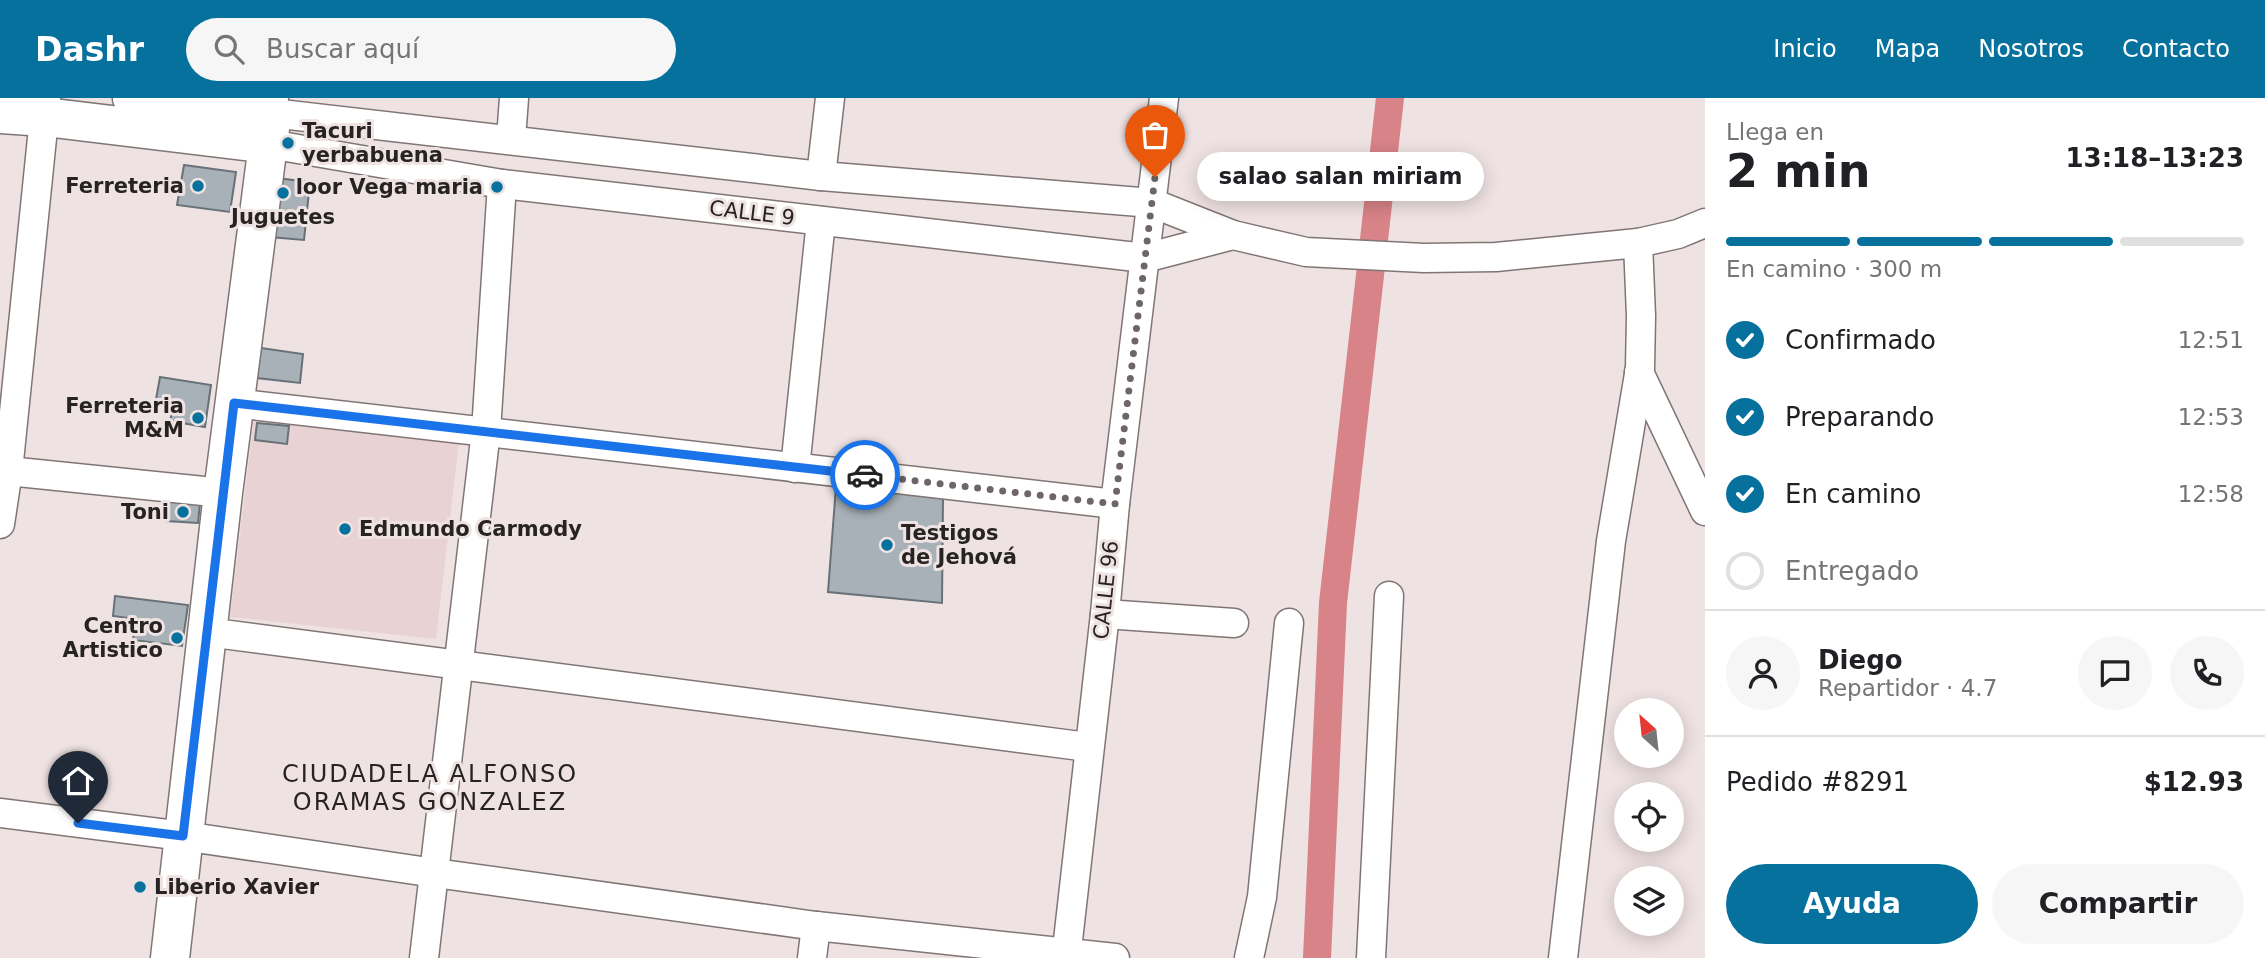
<!DOCTYPE html>
<html lang="es">
<head>
<meta charset="utf-8">
<style>
  body { margin:0; font-family:"DejaVu Sans",sans-serif; background:#f6f6f6; color:#202124; height:100vh; display:flex; flex-direction:column; font-size:26px; white-space:nowrap }
  * { box-sizing:border-box; margin:0 }
  p { font-size:23px; color:#757577 }
  .icon { flex:none; width:38px; height:38px; fill:none; stroke:currentColor; stroke-width:2; stroke-linecap:round; stroke-linejoin:round }
  .map { position:relative; flex:1; overflow:hidden }
  .details { display:flex; flex-direction:column; background:#fff; width:560px }
  .details>* { flex:none }
  .needle { width:46px; rotate:333deg }
  .controls { position:absolute; left:1614px; top:600px; display:grid; gap:14px }
  .controls a { display:grid; place-items:center; width:70px; height:70px; border-radius:50%; background:#fff; box-shadow:0 4px 18px #0003; font-size:35px }
  .pin { position:absolute; display:grid; place-items:center; width:60px; height:60px; color:#fff; margin:-72px -30px; border-radius:50% 50% 50% 0; rotate:-45deg; box-shadow:0 0 7px #0007 }
  .pin .icon { rotate:45deg }
  .courier { position:absolute; display:grid; place-items:center; width:70px; height:70px; margin:-35px; border:5px solid #1a73e8; border-radius:50%; background:#fff; color:#222; box-shadow:0 2px 9px #0007 }
  .bubble { position:absolute; height:49px; border-radius:24px; background:#fff; box-shadow:0 4px 18px #0003; font-size:23px; font-weight:600; line-height:49px; text-align:center }
  .head em { font-style:normal; font-weight:600 }
  .head div { display:flex; flex-direction:column-reverse }
  .head { display:flex; align-items:center; justify-content:space-between; height:119px; padding:0 21px }
  h1 { font-size:46px; font-weight:600; line-height:52px }
  .bar { display:grid; grid-template-columns:repeat(4,1fr); gap:10px 7px; align-content:center; height:84px; padding:0 21px }
  .bar i { height:9px; border-radius:5px; background:#e0e0e0 }
  .bar .active { background:#06719d }
  .bar p { grid-column:span 4 }
  .line { display:flex; align-items:center; gap:18px; padding:0 21px; border-top:2px solid #e0e0e0 }
  .line div { flex:1 }
  .round { display:grid; place-items:center; flex:none; width:74px; height:74px; border-radius:37px; background:#f6f6f6 }
  ol { padding:0 21px; list-style:none }
  li { display:flex; align-items:center; gap:21px; height:77px }
  li p { margin-inline-start:auto }
  li .icon { padding:7px; border-radius:50%; background:#06719d; color:#fff; stroke-width:4 }
  li:last-child { color:#757577 }
  li i { width:38px; height:38px; border:4px solid #e0e0e0; border-radius:50% }
  .cta { display:flex; gap:14px; margin-top:auto; padding:14px 21px }
  .cta a { flex:1; height:80px; border-radius:42px; background:#06719d; color:#fff; font-size:28px; font-weight:600; line-height:80px; text-align:center }
  .cta a+a { background:#f6f6f6; color:#202124 }
  header { display:flex; align-items:center; gap:42px; box-sizing:border-box; height:98px; padding:0 35px; background:#06719d; color:#fff }
  header strong { font-size:33px }
  nav { display:flex; gap:38px; margin-inline-start:auto; font-size:24px }
  .search { width:490px; height:63px; background:#f6f6f6; display:flex; align-items:center; gap:18px; box-sizing:border-box; padding:0 24px; border-radius:38px; color:#757577; font-size:26px }
  main { display:flex; flex:1; min-height:0 }
  .map>svg:first-child { display:block }
</style>
</head>
<body>
<header>
<strong>Dashr</strong>
<div class="search"><svg class="icon" aria-label="search" viewBox="0 0 24 24"><circle cx="10" cy="10" r="6"/><path d="M15 15l6 6"/></svg>Buscar aquí</div>
<nav><a>Inicio</a><a>Mapa</a><a>Nosotros</a><a>Contacto</a></nav>
</header>
<main>
<div class="map">
<svg width="1705" height="860" viewBox="0 0 1705 860">
  <rect width="100%" height="100%" fill="#efe2e2"/>
  <!-- built -->
  <path fill="#e8d2d3" d="M254 320 459 343 436 541 230 519Z"/>
  <g fill="none" stroke-linecap="round" stroke-linejoin="round">
    <!-- canal -->
    <path stroke="#d88387" stroke-width="28" d="M1317 860 1333 505 1390 0"/>
  </g>
  <!-- building -->
  <g fill="#a8b1b7" stroke="#687177" stroke-width="2">
    <path d="M184 67 236 74 230 114 177 107Z"/>
    <path d="M276 80 310 84 304 142 270 139Z"/>
    <path d="M261 250 303 256 300 285 257 280Z"/>
    <path d="M160 279 211 287 205 329 170 323 173 310 155 307Z"/>
    <path d="M257 325 289 328 287 346 255 342Z"/>
    <path d="M836 388 943 400 942 505 828 494Z"/>
    <path d="M168 402 200 405 198 425 166 423Z"/>
    <path d="M115 498 188 507 182 548 133 542 136 521 113 518Z"/>
  </g>
  <g fill="none" stroke-linecap="round" stroke-linejoin="round">
    <!-- street casing -->
    <g stroke="#807575" stroke-width="31">
      <g id="street">
        <path d="M274 0 272 15 821 78 1152 105 1233 137 1306 154 1424 160 1496 159 1638 145 1678 136 1705 125"/>
        <path d="M511 41 514 0"/>
        <path d="M269 46 502 86 1145 160 1233 137"/>
        <path d="M821 78 830 0"/>
        <path d="M1639 274 1705 413"/>
        <path d="M234 305 1115 406"/>
        <path d="M795 370 821 123"/>
        <path d="M8 373 223 395"/>
        <path d="M0 426 8 373 46 1"/>
        <path d="M1105 516 1234 525"/>
        <path d="M207 534 1088 649"/>
        <path d="M0 715 183 738 435 775 816 828 1115 860"/>
        <path d="M424 860 486 333 502 86"/>
        <path d="M812 860 816 828"/>
        <path d="M1066 860 1105 516 1115 406 1164 0"/>
        <path d="M1249 860 1262 799 1289 525"/>
        <path d="M1371 860 1389 498"/>
        <path d="M1563 860 1611 443 1640 270 1641 218 1638 145"/>
      </g>
    </g>
    <!-- secondary casing -->
    <g stroke="#807575" stroke-width="41">
      <g id="secondary">
        <path d="M132 0 272 15 223 395 170 860"/>
        <path d="M0 16 45 19 269 46"/>
      </g>
    </g>
    <!-- street -->
    <use href="#street" stroke="#fff" stroke-width="28"/>
    <!-- secondary -->
    <use href="#secondary" stroke="#fff" stroke-width="38"/>
  </g>
  <g fill="none" stroke-linecap="round" stroke-linejoin="round">
    <!-- done -->
    <path stroke="#6e6666" stroke-width="7" stroke-dasharray="0 12.6" d="M865 377 1115 406 1155 79"/>
    <!-- route -->
    <path stroke="#1a73e8" stroke-width="9" d="M78 725 183 738 234 305 865 377"/>
  </g>
  <!-- markers -->
  <g fill="#06719d" stroke="#efe2e2" stroke-width="2.5">
    <circle cx="288" cy="45" r="7"/>
    <circle cx="198" cy="88" r="7"/>
    <circle cx="497" cy="89" r="7"/>
    <circle cx="283" cy="95" r="7"/>
    <circle cx="198" cy="320" r="7"/>
    <circle cx="183" cy="414" r="7"/>
    <circle cx="345" cy="431" r="7"/>
    <circle cx="887" cy="447" r="7"/>
    <circle cx="177" cy="540" r="7"/>
    <circle cx="140" cy="789" r="7"/>
  </g>
  <g text-anchor="middle" dominant-baseline="central" stroke-width="6" stroke-linejoin="round" paint-order="stroke">
    <!-- poi labels -->
    <g font-size="21" font-weight="bold" fill="#282323" stroke="#efe2e2" text-anchor="end">
      <text x="302" y="33" text-anchor="start">Tacuri<tspan x="302" dy="24">yerbabuena</tspan></text>
      <text x="184" y="88">Ferreteria</text>
      <text x="483" y="89">loor Vega maria</text>
      <text x="283" y="119" text-anchor="middle">Juguetes</text>
      <text x="184" y="308">Ferreteria<tspan x="184" dy="24">M&amp;M</tspan></text>
      <text x="169" y="414">Toni</text>
      <text x="359" y="431" text-anchor="start">Edmundo Carmody</text>
      <text x="901" y="435" text-anchor="start">Testigos<tspan x="901" dy="24">de Jehová</tspan></text>
      <text x="163" y="528">Centro<tspan x="163" dy="24">Artistico</tspan></text>
      <text x="154" y="789" text-anchor="start">Liberio Xavier</text>
    </g>
    <!-- street labels -->
    <g font-size="21" fill="#282323" stroke="#efe2e2">
      <text transform="translate(752 115) rotate(7)">CALLE 9</text>
      <text transform="translate(1106 492) rotate(-84)">CALLE 96</text>
    </g>
    <!-- quarter labels -->
    <g font-size="24" letter-spacing="2" fill="#282323" stroke="#efe2e2">
      <text x="430" y="676">CIUDADELA ALFONSO<tspan x="430" dy="28">ORAMAS GONZALEZ</tspan></text>
    </g>
  </g>
</svg>
<div class="controls">
<a><svg class="needle" viewBox="-14 -14 28 28"><path d="M0-13l5 13h-10z" fill="#e53935"/><path d="M0 13l5-13h-10z" fill="#757577"/></svg></a>
<a><svg class="icon" aria-label="locate" viewBox="0 0 24 24"><circle cx="12" cy="12" r="6"/><path d="M12 2v4M12 18v4M2 12h4M18 12h4"/></svg></a>
<a><svg class="icon" aria-label="layers" viewBox="0 0 24 24"><path d="M12 4l9 5-9 5-9-5zM3 14l9 5 9-5"/></svg></a>
</div>
<div class="pin" style="left:1155px;top:79px;background:#ea580c"><svg class="icon" aria-label="bag" viewBox="0 0 24 24"><path d="M5 8h14l-1 12H6zM9 8a3 3 0 0 1 6 0"/></svg></div>
<div class="pin" style="left:78px;top:725px;background:#1f2937"><svg class="icon" aria-label="home" viewBox="0 0 24 24"><path d="M3 11l9-7 9 7M6 9v11h12V9"/></svg></div>
<div class="courier" style="left:865px;top:377px"><svg class="icon" aria-label="car" viewBox="0 0 24 24"><path d="M5 17H2v-5l4-1 3-4h7l3 4 3 1v5h-3M9 17h6M6 11h13"/><circle cx="7" cy="17" r="2"/><circle cx="17" cy="17" r="2"/></svg></div>
<div class="bubble" style="left:1197px;top:54px;width:287px">salao salan miriam</div>
</div>
<section class="details">
<div class="head"><div><h1>2 min</h1><p>Llega en</p></div><em>13:18–13:23</em></div>
<div class="bar"><i class="active"></i><i class="active"></i><i class="active"></i><i></i><p>En camino · 300 m</p></div>
<ol>
<li><svg class="icon" aria-label="check" viewBox="0 0 24 24"><path d="M5 12l5 5 9-10"/></svg>Confirmado<p>12:51</p></li>
<li><svg class="icon" aria-label="check" viewBox="0 0 24 24"><path d="M5 12l5 5 9-10"/></svg>Preparando<p>12:53</p></li>
<li><svg class="icon" aria-label="check" viewBox="0 0 24 24"><path d="M5 12l5 5 9-10"/></svg>En camino<p>12:58</p></li>
<li><i></i>Entregado</li>
</ol>
<div class="line" style="height:126px"><a class="round"><svg class="icon" aria-label="person" viewBox="0 0 24 24"><circle cx="12" cy="8" r="4"/><path d="M4 21q1-7 8-7t8 7"/></svg></a><div><b>Diego</b><p>Repartidor · 4.7</p></div><a class="round"><svg class="icon" aria-label="chat" viewBox="0 0 24 24"><path d="M4 5h16v11H9l-5 4z"/></svg></a><a class="round"><svg class="icon" aria-label="phone" viewBox="0 0 24 24"><path d="M5 4h4l2 5-3 2q2 4 5 5l2-3 5 2v4C11 20 4 13 5 4z"/></svg></a></div>
<div class="line" style="height:91px"><div>Pedido #8291</div><b>$12.93</b></div>
<div class="cta"><a>Ayuda</a><a>Compartir</a></div>
</section>
</main>
</body>
</html>
